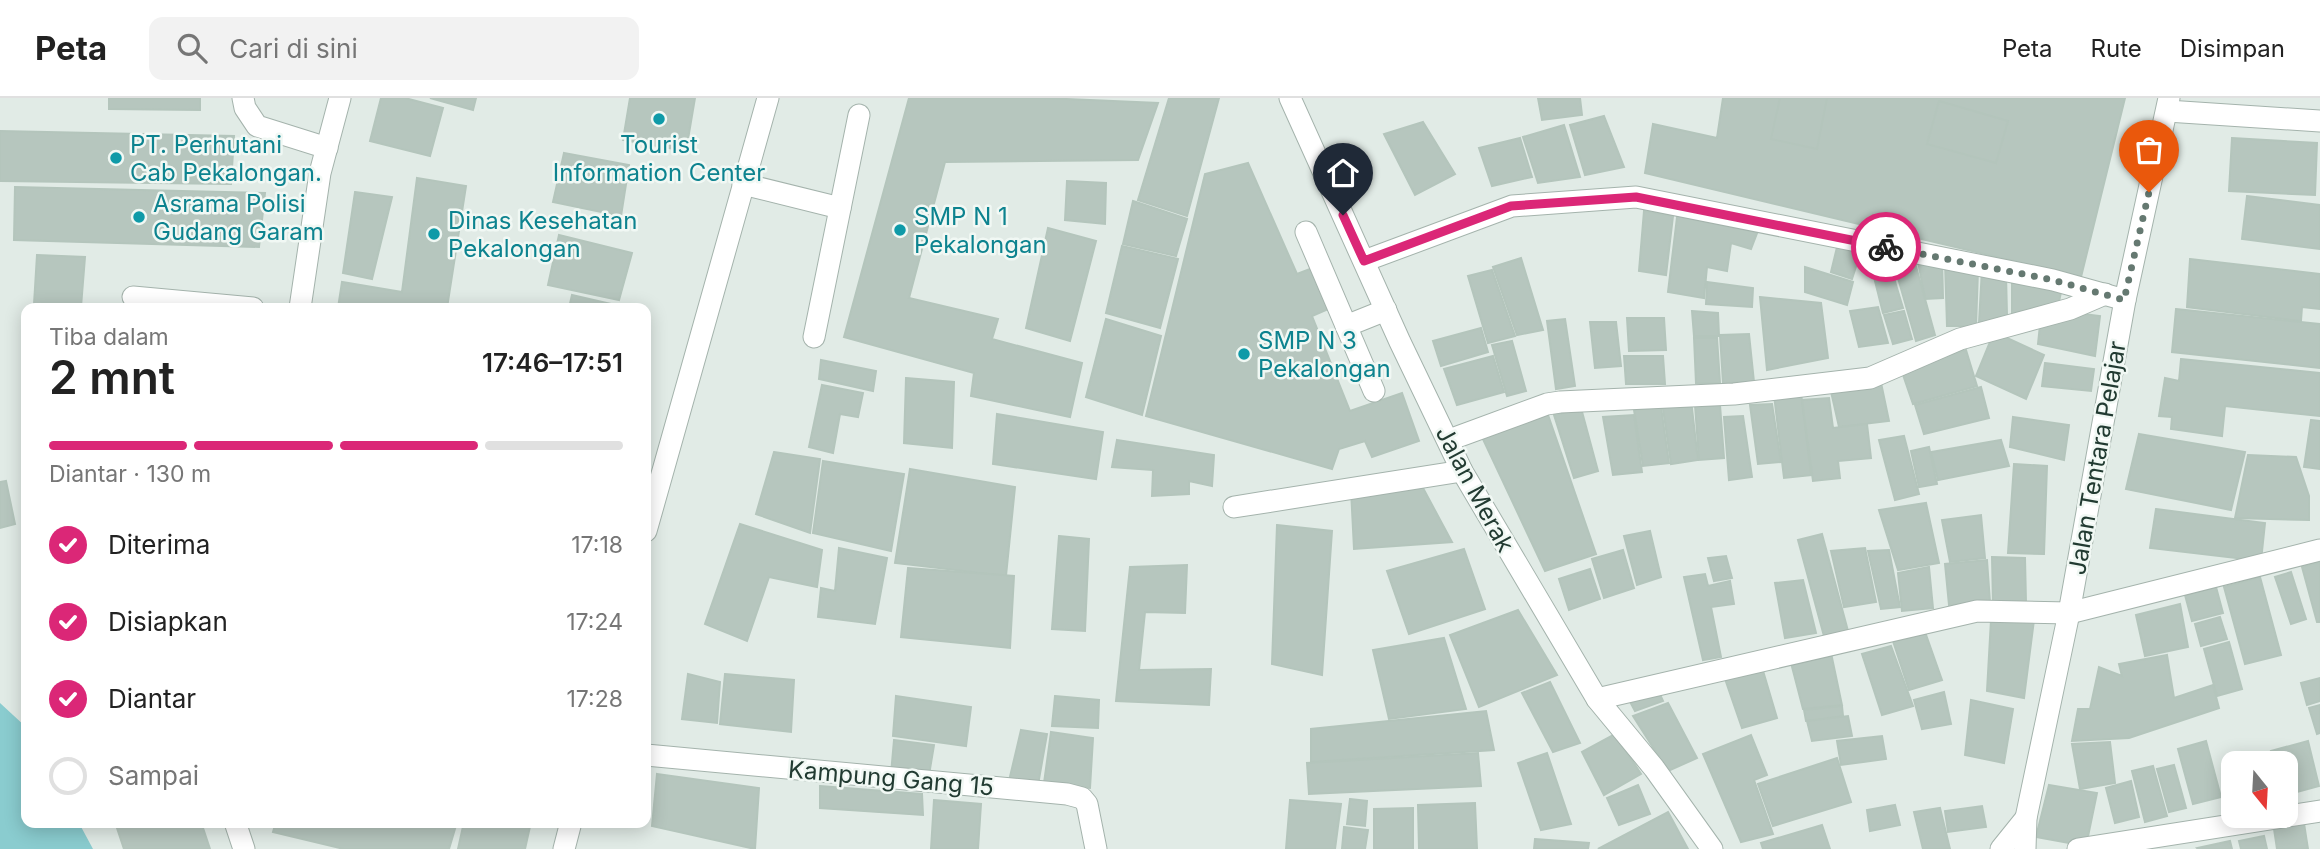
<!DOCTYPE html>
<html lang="id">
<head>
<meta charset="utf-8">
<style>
  body { margin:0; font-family:Inter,sans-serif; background:#f2f2f2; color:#222; height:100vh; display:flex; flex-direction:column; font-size:26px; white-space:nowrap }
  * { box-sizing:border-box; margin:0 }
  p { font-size:23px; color:#767676 }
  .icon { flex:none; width:38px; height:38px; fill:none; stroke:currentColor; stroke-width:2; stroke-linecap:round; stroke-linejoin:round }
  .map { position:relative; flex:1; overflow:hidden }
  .sheet { position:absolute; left:21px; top:205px; width:630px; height:525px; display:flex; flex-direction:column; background:#fff; border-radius:14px; box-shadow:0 4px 18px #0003 }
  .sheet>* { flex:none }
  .needle { width:46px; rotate:162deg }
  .buttons { position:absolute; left:2221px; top:653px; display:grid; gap:14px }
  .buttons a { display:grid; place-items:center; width:77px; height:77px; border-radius:14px; background:#fff; box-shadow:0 4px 18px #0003; font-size:35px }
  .pin { position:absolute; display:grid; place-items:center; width:60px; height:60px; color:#fff; margin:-72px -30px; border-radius:50% 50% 50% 0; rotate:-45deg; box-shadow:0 0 7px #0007 }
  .pin .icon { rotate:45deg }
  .courier { position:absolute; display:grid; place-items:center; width:70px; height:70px; margin:-35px; border:5px solid #db2777; border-radius:50%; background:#fff; color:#222; box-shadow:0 2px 9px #0007 }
  .overview em { font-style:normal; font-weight:600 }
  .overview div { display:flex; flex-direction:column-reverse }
  .overview { display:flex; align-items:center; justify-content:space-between; height:119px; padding:0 28px }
  h1 { font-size:46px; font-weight:600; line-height:52px }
  .bar { display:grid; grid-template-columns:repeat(4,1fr); gap:10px 7px; align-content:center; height:84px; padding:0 28px }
  .bar i { height:9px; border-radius:5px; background:#e0e0e0 }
  .bar .selected { background:#db2777 }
  .bar p { grid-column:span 4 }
  ol { padding:0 28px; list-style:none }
  li { display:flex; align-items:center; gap:21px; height:77px }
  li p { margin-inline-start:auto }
  li .icon { padding:7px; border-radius:50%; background:#db2777; color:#fff; stroke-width:4 }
  li:last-child { color:#767676 }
  li i { width:38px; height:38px; border:4px solid #e0e0e0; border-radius:50% }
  header { display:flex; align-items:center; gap:42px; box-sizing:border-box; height:98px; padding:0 35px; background:#fff; border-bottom:2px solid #e0e0e0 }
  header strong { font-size:33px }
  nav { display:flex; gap:38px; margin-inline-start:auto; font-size:24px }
  .search { width:490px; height:63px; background:#f2f2f2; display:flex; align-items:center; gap:18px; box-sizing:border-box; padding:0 24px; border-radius:14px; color:#767676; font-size:26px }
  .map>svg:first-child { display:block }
</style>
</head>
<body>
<header>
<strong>Peta</strong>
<div class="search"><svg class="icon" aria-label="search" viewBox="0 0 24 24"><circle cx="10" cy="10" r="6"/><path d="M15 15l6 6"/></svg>Cari di sini</div>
<nav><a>Peta</a><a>Rute</a><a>Disimpan</a></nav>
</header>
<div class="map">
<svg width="2320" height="751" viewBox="0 0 2320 751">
  <rect width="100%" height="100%" fill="#e1ebe6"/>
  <!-- water -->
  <path fill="#8acccf" d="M0 605 26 629V724L79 725 93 751H0Z"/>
  <!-- building -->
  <g fill="#b6c6be" stroke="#b4c5bc" stroke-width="2">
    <path d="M109 0H200V12L109 11Z"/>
    <path d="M381 0H405L443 10 430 58 370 43Z"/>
    <path d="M430 0H476L473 12Z"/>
    <path d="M630 0H695L686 53 623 42Z"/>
    <path d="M909 0H1044L1158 5 1138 62 945 64 909 200 998 221 992 241 1082 265 1070 319 971 298 974 275 844 239Z"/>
    <path d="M1169 0H1219L1187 118 1138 102Z"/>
    <path d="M1538 0H1580L1582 17 1542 22Z"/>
    <path d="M1723 0H2125L2081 179 1645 75 1653 26 1717 40Z"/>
    <path d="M1780 0H1827L1817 51 1771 41Z"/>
    <path d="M1939 3 2008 23 1996 65 1927 46Z"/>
    <path d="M1604 18 1624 69 1585 77 1570 27Z"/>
    <path d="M1423 24 1455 76 1415 97 1384 36Z"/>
    <path d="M1564 27 1580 79 1538 85 1523 39Z"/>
    <path d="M0 33 234 38 231 86 0 83Z"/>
    <path d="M1520 40 1532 79 1492 88 1479 50Z"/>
    <path d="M2232 40 2317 45 2315 97 2229 93Z"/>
    <path d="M564 55 629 67 621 118 553 104Z"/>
    <path d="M1248 65 1297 176 1315 169 1333 209 1312 218 1350 313 1402 295 1419 343 1372 359 1365 343 1339 351 1332 371 1146 318 1205 76Z"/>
    <path d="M417 80 466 88 447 210H338L342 184 402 194Z"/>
    <path d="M1067 83 1106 85 1105 126 1065 122Z"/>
    <path d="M15 89 265 95 259 149 14 142Z"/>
    <path d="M355 94 392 99 372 181 343 175Z"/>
    <path d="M2247 98 2320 107V151L2242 141Z"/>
    <path d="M1133 103 1187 121 1176 158 1123 146Z"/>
    <path d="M1678 111 1759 130 1751 151 1731 145 1727 173 1707 169 1704 200 1668 194Z"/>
    <path d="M1644 113 1673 118 1666 177 1639 173Z"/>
    <path d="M1048 130 1096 143 1070 243 1026 230Z"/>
    <path d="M559 137 632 155 619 202 548 187Z"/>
    <path d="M1838 145 1861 153 1852 181 1831 174Z"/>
    <path d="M1122 148 1178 161 1160 230 1106 215Z"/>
    <path d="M37 157 85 159 81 209 34 206Z"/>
    <path d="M1917 158 1942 162 1943 200 1925 201Z"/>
    <path d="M1521 160 1543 232 1517 237 1493 169Z"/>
    <path d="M1914 161 1935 237 1916 243 1894 166Z"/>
    <path d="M2190 161 2320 176V211L2302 209 2301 223 2187 209Z"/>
    <path d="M1945 164 1978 172 1976 228H1947Z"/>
    <path d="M1890 167 1903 210 1883 215 1872 171Z"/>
    <path d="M1805 169 1853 184 1847 207 1805 194Z"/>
    <path d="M1982 171 2006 176 2007 217 1979 225Z"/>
    <path d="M1492 172 1515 238 1488 245 1468 178Z"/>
    <path d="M2012 179 2062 189 2059 204 2012 216Z"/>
    <path d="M1707 184 1753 190 1752 209 1706 206Z"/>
    <path d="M572 197 620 208V210H569Z"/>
    <path d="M1760 199 1821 205 1828 260 1767 272Z"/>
    <path d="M1878 209 1888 245 1859 249 1850 213Z"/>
    <path d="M2176 211 2320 226V270L2172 254Z"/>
    <path d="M1692 213 1718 215 1719 238H1694Z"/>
    <path d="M1904 213 1912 241 1893 246 1884 217Z"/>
    <path d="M2076 215 2100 218 2095 258 2038 246 2040 227Z"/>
    <path d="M1627 220H1664L1666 252 1629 253Z"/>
    <path d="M1106 221 1161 238 1142 317 1086 299Z"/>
    <path d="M1565 221 1575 288 1556 291 1547 223Z"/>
    <path d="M1590 224H1616L1621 268 1595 270Z"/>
    <path d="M1481 230 1488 254 1441 268 1433 243Z"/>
    <path d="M1994 234 2044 257 2026 301 1976 278Z"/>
    <path d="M1749 236 1754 284 1723 285 1720 237Z"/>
    <path d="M1694 240H1717L1720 285H1696Z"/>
    <path d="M1512 243 1526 293 1507 298 1492 247Z"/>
    <path d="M1966 252 1977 288 1913 306 1901 271Z"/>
    <path d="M1493 258 1504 294 1457 307 1444 271Z"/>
    <path d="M1624 258H1663L1665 286H1626Z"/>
    <path d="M2181 261 2320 275V318L2225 308 2222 338 2171 331 2172 319 2159 318 2165 280 2179 283Z"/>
    <path d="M821 262 876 273 873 293 819 281Z"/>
    <path d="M2045 265 2094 271 2091 293 2042 288Z"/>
    <path d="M906 280 954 284 952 350 904 345Z"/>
    <path d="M1880 280 1889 323 1839 329 1830 289Z"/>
    <path d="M822 287 863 295 858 319 840 316 833 355 809 349Z"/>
    <path d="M1981 289 1989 320 1924 336 1915 307Z"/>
    <path d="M1801 295 1811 377 1784 380 1774 297Z"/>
    <path d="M1829 300 1833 330 1867 326 1871 360 1838 363 1840 380 1813 383 1802 302Z"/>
    <path d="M1691 302 1698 362 1671 366 1662 304Z"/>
    <path d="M1772 306 1781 364 1758 366 1750 307Z"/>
    <path d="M1695 307H1720L1724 360 1699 362Z"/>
    <path d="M1661 309 1669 365 1643 368 1634 312Z"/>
    <path d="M1581 310 1598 373 1574 380 1554 317Z"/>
    <path d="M1547 314 1596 456 1545 473 1482 339Z"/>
    <path d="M997 316 1103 334 1096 381 993 366Z"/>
    <path d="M1634 317 1642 374 1613 377 1603 319Z"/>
    <path d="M1743 318 1752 379 1729 382 1724 319Z"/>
    <path d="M2013 319 2069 327 2064 362 2010 349Z"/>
    <path d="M2311 322 2320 323V371L2304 369Z"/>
    <path d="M2139 336 2245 354 2231 412 2126 391Z"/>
    <path d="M1904 338 1919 396 1895 402 1879 342Z"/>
    <path d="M1117 342 1214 357 1212 388 1189 383V396L1152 398 1153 372 1112 369Z"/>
    <path d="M2001 342 2009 368 1938 382 1931 354Z"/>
    <path d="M1929 349 1937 386 1919 389 1911 353Z"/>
    <path d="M774 354 820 361 810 435 756 416Z"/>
    <path d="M2248 357 2296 359 2309 398V422L2235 420Z"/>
    <path d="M823 363 904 376 891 453 813 435Z"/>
    <path d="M2014 366 2047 368 2044 456 2008 455Z"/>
    <path d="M910 371 1015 389 1006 478 895 465Z"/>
    <path d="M6 383 15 426 0 430V384Z"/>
    <path d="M1423 390 1452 444 1354 451 1351 392Z"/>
    <path d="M1926 405 1939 465 1898 472 1879 412Z"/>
    <path d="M2156 411 2265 425 2261 463 2150 450Z"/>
    <path d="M1981 417 1985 460 1950 464 1942 422Z"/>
    <path d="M740 426 822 452 817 489 769 479 747 543 705 526Z"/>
    <path d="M1277 427 1332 433 1322 577 1272 566Z"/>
    <path d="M1650 433 1661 479 1637 487 1624 438Z"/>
    <path d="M1822 436 1848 533 1824 538 1798 442Z"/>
    <path d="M1059 438 1089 441 1085 533 1052 531Z"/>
    <path d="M839 450 887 460 875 526 818 519 821 490 835 493Z"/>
    <path d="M1865 450 1876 504 1844 509 1831 453Z"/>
    <path d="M1464 451 1485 511 1409 536 1387 473Z"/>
    <path d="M1623 452 1634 490 1604 500 1592 461Z"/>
    <path d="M1889 452 1900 509 1881 511 1868 453Z"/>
    <path d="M1726 458 1732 480 1714 483 1708 460Z"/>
    <path d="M1992 459 2025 460 2026 504 1993 506Z"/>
    <path d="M1987 462 1990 504 1949 507 1945 466Z"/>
    <path d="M2320 464V524H2317L2302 469Z"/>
    <path d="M1187 467 1185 515 1145 514 1139 572 1211 571 1209 607 1116 603 1130 469Z"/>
    <path d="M1929 469 1933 510 1902 513 1898 475Z"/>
    <path d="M908 470 1014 478 1010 550 901 539Z"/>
    <path d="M1590 471 1600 501 1569 512 1559 481Z"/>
    <path d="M2291 474 2306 521 2291 526 2275 479Z"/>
    <path d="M1705 476 1708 488 1730 483 1734 506 1711 509 1721 559 1703 562 1684 479Z"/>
    <path d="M2260 479 2281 557 2245 566 2224 489Z"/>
    <path d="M1803 482 1816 535 1785 540 1775 485Z"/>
    <path d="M2216 489 2223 515 2192 523 2185 497Z"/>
    <path d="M2180 506 2188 549 2145 558 2136 517Z"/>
    <path d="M1518 512 1557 577 1479 609 1450 537Z"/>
    <path d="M2220 519 2227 541 2201 548 2195 526Z"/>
    <path d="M1991 522H2034L2024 600 1987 593Z"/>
    <path d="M1924 531 1942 582 1909 592 1892 540Z"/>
    <path d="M1444 540 1466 611 1389 621 1373 552Z"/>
    <path d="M2229 544 2242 591 2217 598 2204 551Z"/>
    <path d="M1891 548 1913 608 1882 617 1862 556Z"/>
    <path d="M1831 555 1842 607 1803 611 1790 561Z"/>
    <path d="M2167 557 2174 600 2213 587 2219 610 2129 640 2072 643 2078 611H2090L2099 569 2122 578 2119 566Z"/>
    <path d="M1761 566 1777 620 1742 630 1724 578Z"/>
    <path d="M688 576 720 584 717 625 682 621Z"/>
    <path d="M725 576 794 582 791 634 720 626Z"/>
    <path d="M2320 580V603L2307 607 2301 585Z"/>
    <path d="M1550 584 1580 645 1553 654 1522 595Z"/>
    <path d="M1656 588 1663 603 1635 613 1627 598Z"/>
    <path d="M1944 594 1951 626 1922 631 1914 602Z"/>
    <path d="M896 598 971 609 966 648 893 638Z"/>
    <path d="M1055 598 1099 602 1098 630 1052 628Z"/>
    <path d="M1971 602 2013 611 2004 665 1965 657Z"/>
    <path d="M1668 605 1697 660 1668 673 1633 618Z"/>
    <path d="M2320 607V635L2317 636 2309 610Z"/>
    <path d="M1842 608 1843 618 1806 623 1804 612Z"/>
    <path d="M1486 613 1494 652 1311 664V631Z"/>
    <path d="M1848 618 1852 638 1812 643 1807 623Z"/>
    <path d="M1021 632 1047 636 1038 687 1009 683Z"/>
    <path d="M1051 634 1093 640 1090 690 1044 685Z"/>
    <path d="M1615 636 1641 676 1604 697 1582 654Z"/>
    <path d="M1751 637 1767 677 1754 682 1773 736 1741 744 1703 656Z"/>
    <path d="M1882 638 1886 661 1841 667 1837 643Z"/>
    <path d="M894 642 934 647 929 677 891 676Z"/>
    <path d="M2206 643 2221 699 2193 706 2178 651Z"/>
    <path d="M2308 643 2319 688 2286 697V665H2274L2271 653Z"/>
    <path d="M2110 644 2115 685 2080 691 2072 646Z"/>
    <path d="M1478 655 1481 688 1309 696 1307 665Z"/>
    <path d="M1547 655 1571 726 1541 732 1518 665Z"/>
    <path d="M1837 660 1851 704 1773 728 1758 686Z"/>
    <path d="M2174 667 2186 710 2169 714 2157 671Z"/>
    <path d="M2153 668 2167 718 2145 724 2132 673Z"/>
    <path d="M657 676 759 690 755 751 652 728Z"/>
    <path d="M2131 683 2139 719 2115 725 2106 690Z"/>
    <path d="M1638 687 1650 716 1619 727 1607 700Z"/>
    <path d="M2049 687 2097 695 2086 748 2036 739Z"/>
    <path d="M820 688 922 696 923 717 820 710Z"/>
    <path d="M1350 701 1367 703 1365 728 1347 726Z"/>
    <path d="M934 702 981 706 978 751H931Z"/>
    <path d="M1290 702 1341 706 1335 751H1286Z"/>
    <path d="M1475 705 1477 751H1419L1418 707Z"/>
    <path d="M1895 707 1900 727 1870 733 1867 712Z"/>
    <path d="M1982 708 1986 729 1948 734 1945 713Z"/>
    <path d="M1413 710V751H1374V711Z"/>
    <path d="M1940 710 1950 751H1923L1914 714Z"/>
    <path d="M1668 714 1688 751H1598Z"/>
    <path d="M2303 719 2308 751H2277L2273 724Z"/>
    <path d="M115 724H201L210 751H124Z"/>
    <path d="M276 724H457L449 751H344L273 734Z"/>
    <path d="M464 724H531L525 751H458Z"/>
    <path d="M1822 727 1830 751H1763L1761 745Z"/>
    <path d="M1344 729 1368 732 1365 751H1342Z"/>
    <path d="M2264 738 2267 751H2241L2239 743Z"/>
    <path d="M1535 741 1589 745 1588 751H1534Z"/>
    <path d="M2230 743 2232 751H2198L2197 750Z"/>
  </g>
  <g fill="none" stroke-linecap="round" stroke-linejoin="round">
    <!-- minor casing -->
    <g stroke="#a4b3ac" stroke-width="23">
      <g id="minor">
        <path d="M243 0 245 10 257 28 327 50"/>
        <path d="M1290 0 1400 244 1462 373 1597 601 1654 670 1712 751"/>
        <path d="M2167 13 2320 23"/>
        <path d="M743 86 840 110"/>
        <path d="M1306 134 1374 293"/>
        <path d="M1364 163 1512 108 1636 99 2053 182 2125 202"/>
        <path d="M133 199 253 210"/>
        <path d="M300 210 320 75 340 0"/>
        <path d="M1346 228 1386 212"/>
        <path d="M814 239 859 17"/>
        <path d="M1449 342 1547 306 1560 304 1734 296 1870 280 1960 241 2070 211 2105 196"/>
        <path d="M1234 409 1462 373"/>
        <path d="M646 433 768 0"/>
        <path d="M1597 601 1977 513 2069 515 2320 452"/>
        <path d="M646 657 1067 696 1082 700 1087 706 1096 751"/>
        <path d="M235 724 244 751"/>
        <path d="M564 751 571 724"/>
        <path d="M2001 751 2026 720"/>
        <path d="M2025 751 2026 720 2069 515 2125 202 2169 0"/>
        <path d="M2078 751 2320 713"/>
      </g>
    </g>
    <!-- minor -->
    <use href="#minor" stroke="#fff" stroke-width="21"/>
  </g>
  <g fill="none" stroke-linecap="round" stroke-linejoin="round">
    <!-- done -->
    <path stroke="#657971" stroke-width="7" stroke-dasharray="0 12.6" d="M1886 149 2053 182 2124 202 2149 94"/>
    <!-- route -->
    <path stroke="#db2777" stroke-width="9" d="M1343 117 1364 163 1511 108 1636 99 1886 149"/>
  </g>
  <!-- markers -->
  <g fill="#0f9aa8" stroke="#f1f8f4" stroke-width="2.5">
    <circle cx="659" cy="21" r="7"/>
    <circle cx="116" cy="60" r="7"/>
    <circle cx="139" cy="119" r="7"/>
    <circle cx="900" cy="132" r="7"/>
    <circle cx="434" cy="136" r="7"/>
    <circle cx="1244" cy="256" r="7"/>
  </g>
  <g text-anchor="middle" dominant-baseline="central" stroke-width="5" stroke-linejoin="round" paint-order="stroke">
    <!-- culture labels -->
    <g font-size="24" fill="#0d838f" stroke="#f1f8f4" text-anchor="start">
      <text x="130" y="46">PT. Perhutani<tspan x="130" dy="28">Cab Pekalongan.</tspan></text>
      <text x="659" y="46" text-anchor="middle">Tourist<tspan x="659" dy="28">Information Center</tspan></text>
      <text x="153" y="105">Asrama Polisi<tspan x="153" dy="28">Gudang Garam</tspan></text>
      <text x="914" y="118">SMP N 1<tspan x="914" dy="28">Pekalongan</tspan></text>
      <text x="448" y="122">Dinas Kesehatan<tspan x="448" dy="28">Pekalongan</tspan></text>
      <text x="1258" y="242">SMP N 3<tspan x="1258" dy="28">Pekalongan</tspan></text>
    </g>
    <!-- street labels -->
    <g font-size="24" fill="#223b32" stroke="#f1f8f4">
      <text transform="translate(2097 360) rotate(-80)">Jalan Tentara Pelajar</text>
      <text transform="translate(1475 391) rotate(62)">Jalan Merak</text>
      <text transform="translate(891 680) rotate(5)">Kampung Gang 15</text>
    </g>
  </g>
</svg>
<div class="buttons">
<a><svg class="needle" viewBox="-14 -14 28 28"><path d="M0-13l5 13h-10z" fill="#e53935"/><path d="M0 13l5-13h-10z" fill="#767676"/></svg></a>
</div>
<div class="pin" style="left:2149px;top:94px;background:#ea580c"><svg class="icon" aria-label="bag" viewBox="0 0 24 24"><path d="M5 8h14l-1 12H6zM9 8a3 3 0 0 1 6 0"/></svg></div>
<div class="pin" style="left:1343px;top:117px;background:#1f2937"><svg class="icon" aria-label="home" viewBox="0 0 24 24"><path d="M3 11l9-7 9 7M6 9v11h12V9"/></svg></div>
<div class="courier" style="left:1886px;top:149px"><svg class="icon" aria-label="bike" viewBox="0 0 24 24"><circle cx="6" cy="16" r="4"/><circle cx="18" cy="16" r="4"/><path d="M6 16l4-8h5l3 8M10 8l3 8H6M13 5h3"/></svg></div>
<section class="sheet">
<div class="overview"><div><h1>2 mnt</h1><p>Tiba dalam</p></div><em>17:46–17:51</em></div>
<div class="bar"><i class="selected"></i><i class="selected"></i><i class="selected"></i><i></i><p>Diantar · 130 m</p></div>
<ol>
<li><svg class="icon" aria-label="check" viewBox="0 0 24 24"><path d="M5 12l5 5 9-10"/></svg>Diterima<p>17:18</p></li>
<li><svg class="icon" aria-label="check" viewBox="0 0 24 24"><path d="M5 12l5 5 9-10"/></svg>Disiapkan<p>17:24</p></li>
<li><svg class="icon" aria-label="check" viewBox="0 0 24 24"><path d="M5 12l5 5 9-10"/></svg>Diantar<p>17:28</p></li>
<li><i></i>Sampai</li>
</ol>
</section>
</div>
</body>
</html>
